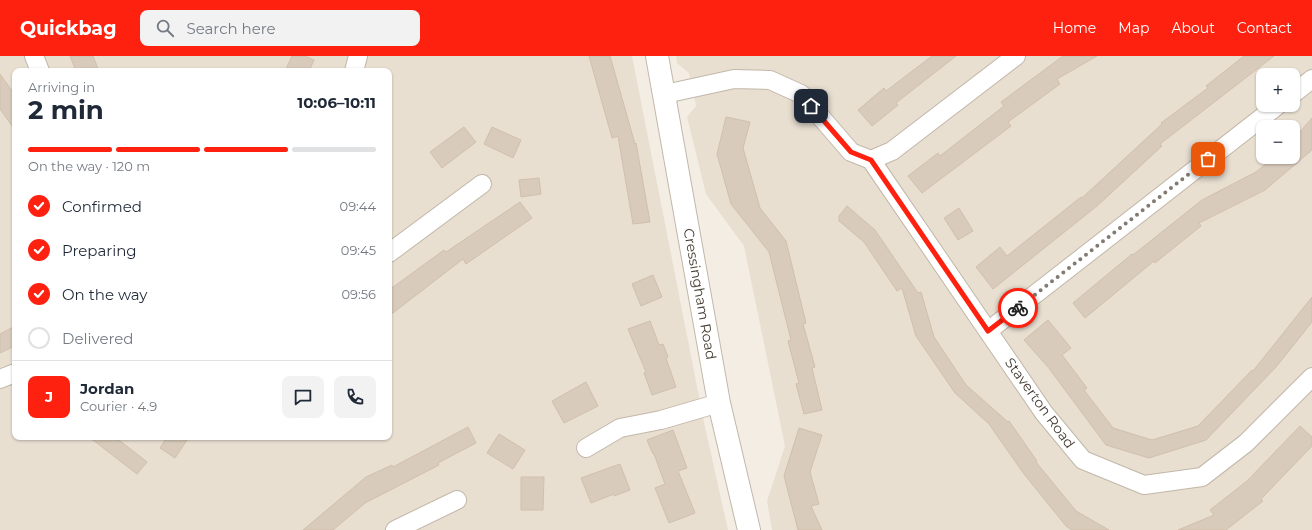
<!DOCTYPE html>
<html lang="en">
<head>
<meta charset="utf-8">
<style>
  body { margin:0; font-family:Montserrat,sans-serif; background:#f2f2f3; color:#1f2937; height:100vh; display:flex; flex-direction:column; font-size:15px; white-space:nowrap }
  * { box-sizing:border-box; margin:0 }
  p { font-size:13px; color:#747a83 }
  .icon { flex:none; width:22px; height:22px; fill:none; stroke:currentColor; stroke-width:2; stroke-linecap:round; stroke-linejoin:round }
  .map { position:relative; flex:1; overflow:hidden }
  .sheet { position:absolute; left:12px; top:12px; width:380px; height:372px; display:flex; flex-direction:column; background:#fff; border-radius:8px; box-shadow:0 1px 3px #0004 }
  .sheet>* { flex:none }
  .tools { position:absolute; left:1256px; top:12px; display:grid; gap:8px }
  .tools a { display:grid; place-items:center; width:44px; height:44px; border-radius:8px; background:#fff; box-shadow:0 1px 3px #0004; font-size:20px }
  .pin { position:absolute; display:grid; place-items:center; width:34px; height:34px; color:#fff; margin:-17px; border-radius:8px; box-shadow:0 2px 6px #0006 }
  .courier { position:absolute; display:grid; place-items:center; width:40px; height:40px; margin:-20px; border:3px solid #ff210f; border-radius:50%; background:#fff; color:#222; box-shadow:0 1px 5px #0007 }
  .headline em { font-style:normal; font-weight:700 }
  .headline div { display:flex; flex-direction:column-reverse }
  .headline { display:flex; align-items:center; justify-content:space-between; height:68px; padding:0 16px }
  h1 { font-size:26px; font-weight:700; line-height:30px }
  .bar { display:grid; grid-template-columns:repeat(4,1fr); gap:6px 4px; align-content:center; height:48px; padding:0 16px }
  .bar i { height:5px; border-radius:3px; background:#e0e1e3 }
  .bar .selected { background:#ff210f }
  .bar p { grid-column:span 4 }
  .line { display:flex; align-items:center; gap:10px; padding:0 16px; border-top:1px solid #e0e1e3 }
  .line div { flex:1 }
  .round { display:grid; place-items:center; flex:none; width:42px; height:42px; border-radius:8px; background:#f2f2f3 }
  ol { padding:0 16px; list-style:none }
  li { display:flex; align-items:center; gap:12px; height:44px }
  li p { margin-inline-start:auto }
  li .icon { padding:4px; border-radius:50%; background:#ff210f; color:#fff; stroke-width:4 }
  li:last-child { color:#747a83 }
  li i { width:22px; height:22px; border:2px solid #e0e1e3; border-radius:50% }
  header { display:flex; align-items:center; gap:24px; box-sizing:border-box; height:56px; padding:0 20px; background:#ff210f; color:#fff }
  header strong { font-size:19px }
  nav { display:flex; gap:22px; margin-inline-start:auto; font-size:14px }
  .search { width:280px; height:36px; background:#f2f2f3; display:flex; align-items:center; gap:10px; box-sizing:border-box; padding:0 14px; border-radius:8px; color:#747a83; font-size:15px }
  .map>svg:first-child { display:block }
</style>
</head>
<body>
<header>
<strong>Quickbag</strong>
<div class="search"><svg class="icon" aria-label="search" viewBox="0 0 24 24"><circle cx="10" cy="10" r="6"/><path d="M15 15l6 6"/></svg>Search here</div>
<nav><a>Home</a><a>Map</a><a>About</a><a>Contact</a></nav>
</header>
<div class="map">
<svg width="1312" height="474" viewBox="0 0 1312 474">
  <rect width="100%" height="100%" fill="#f3ede4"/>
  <!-- residential -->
  <g fill="#e8dfd1" fill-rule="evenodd">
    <path d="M0 0H632L705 371 728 474H0ZM15 15H389V381H15Z"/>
    <path d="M676 0H1312V474H772L767 445 785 390 744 190 706 138 687 61 696 50 689 17 677 7ZM1263 19H1293V49H1263ZM1263 71H1293V101H1263Z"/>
  </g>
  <!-- building -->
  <g fill="#d9cbbb" stroke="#d1bfab">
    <path d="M70 0H93L99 15H76Z"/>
    <path d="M292 0H305L314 4 309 15H285Z"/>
    <path d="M589 0H610L635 88 636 87 650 166 633 168 618 80 612 82Z"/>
    <path d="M932 0H956L896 47 898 49 872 70 858 54 884 32 886 35Z"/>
    <path d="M1063 0H1097L1057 23 1060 28 1008 66 1011 70 922 137 908 120 938 97 940 100 1004 50 1001 46Z"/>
    <path d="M1244 0H1274L1160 88 1162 90 1097 150 993 233 976 211 1000 191 1007 200 1081 141 1082 142 1162 68 1161 67 1208 32 1206 30Z"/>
    <path d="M0 18 15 39V74L0 53Z"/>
    <path d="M726 61 750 66 743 92 760 152 786 185 806 267 803 268 815 311 812 312 822 354 804 358 796 328 799 327 788 285 791 284 769 196 731 148 717 98Z"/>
    <path d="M1312 62V94L1265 134 1199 167 1201 170 1155 207 1154 205 1085 262 1073 247 1132 198 1133 199 1202 144 1256 116 1274 101H1293V84Z"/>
    <path d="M464 71 476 86 442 112 430 96Z"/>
    <path d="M492 71 521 84 513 102 484 88Z"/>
    <path d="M539 122 541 138 521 141 519 124Z"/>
    <path d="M520 146 532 162 466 208 463 203 389 260V234L444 194 446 196Z"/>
    <path d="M847 150 875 174 918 237 921 236 934 281 966 329 1008 366 1009 365 1037 405 1036 406 1076 455 1109 474H1072L1066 470 1024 418 989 368 955 337 916 280 902 232 897 235 864 186 839 165V160Z"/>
    <path d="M959 152 973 175 958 184 944 162Z"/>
    <path d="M653 219 662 241 641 250 632 228Z"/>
    <path d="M1312 241V266L1276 311 1206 384 1149 402 1106 389 1048 311 1024 284 1048 264 1071 292 1062 299 1087 332 1084 334 1113 372 1152 384 1198 370 1252 314 1253 315Z"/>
    <path d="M650 265 659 289 663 288 668 301 666 302 676 331 652 339 644 317 646 316 628 273Z"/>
    <path d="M15 270V290L0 297V278Z"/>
    <path d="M586 326 598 350 564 367 552 345Z"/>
    <path d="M1300 370 1312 381V390L1261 443 1263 445 1226 474H1178L1214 459 1210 454 1247 425Z"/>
    <path d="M468 371 476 387 438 407 439 409 365 447 333 474H303L366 421 392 409 393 411Z"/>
    <path d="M799 372 822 379 810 416 819 448 811 450 822 474H798L784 420Z"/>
    <path d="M673 374 687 412 678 415 695 457 669 467 655 432 665 428 654 398H653L647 384Z"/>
    <path d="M499 378 525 394 513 413 487 397Z"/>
    <path d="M89 381H115L147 406 137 418Z"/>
    <path d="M167 381H189L175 402 160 392Z"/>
    <path d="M620 408 630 434 614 440V438L591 447 581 422Z"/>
    <path d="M521 421H544L543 454H521Z"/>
  </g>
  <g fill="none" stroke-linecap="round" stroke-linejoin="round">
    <!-- minor casing -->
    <g stroke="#c2b7a9" stroke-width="20">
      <g id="minor">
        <path d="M34 0 40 15"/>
        <path d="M354 15 358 0"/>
        <path d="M665 38 734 23 770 24 801 38 851 96 871 104 1044 357 1083 404 1144 429 1202 421 1246 387 1312 321"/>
        <path d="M1293 38 1312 23"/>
        <path d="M871 104 892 95 1016 0"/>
        <path d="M389 197 482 128"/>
        <path d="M988 275 1278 49"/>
        <path d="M0 323 15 317"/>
        <path d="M586 392 620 372 661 364 719 347"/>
        <path d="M395 474 457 444"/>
      </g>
    </g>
    <!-- tertiary casing -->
    <g stroke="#c2b7a9" stroke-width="24">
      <path id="tertiary" d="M657 0 719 347 749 474"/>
    </g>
    <!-- minor -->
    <use href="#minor" stroke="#fff" stroke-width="18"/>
    <!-- tertiary -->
    <use href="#tertiary" stroke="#fff" stroke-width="22"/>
  </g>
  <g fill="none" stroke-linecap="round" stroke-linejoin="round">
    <!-- done -->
    <path stroke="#837b71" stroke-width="4" stroke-dasharray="0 7.2" d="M1018 252 1208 103"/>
    <!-- route -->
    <path stroke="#ff210f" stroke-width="5" d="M811 50 851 96 871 104 988 275 1018 252"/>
  </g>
  <g text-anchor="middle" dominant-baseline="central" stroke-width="4" stroke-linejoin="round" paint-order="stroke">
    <!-- street labels -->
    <g font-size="14" fill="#463d33" stroke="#fff">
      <text transform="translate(700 238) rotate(80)">Cressingham Road</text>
      <text transform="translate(1040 347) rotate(54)">Staverton Road</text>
    </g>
  </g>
</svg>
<div class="tools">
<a>+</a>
<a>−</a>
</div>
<div class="pin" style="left:1208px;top:103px;background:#ea580c"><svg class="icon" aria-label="bag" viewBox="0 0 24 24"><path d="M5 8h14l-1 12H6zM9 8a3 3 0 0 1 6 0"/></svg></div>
<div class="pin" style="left:811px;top:50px;background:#1f2937"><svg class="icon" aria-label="home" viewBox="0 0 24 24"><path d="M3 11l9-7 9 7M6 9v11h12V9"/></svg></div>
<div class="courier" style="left:1018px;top:252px"><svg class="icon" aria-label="bike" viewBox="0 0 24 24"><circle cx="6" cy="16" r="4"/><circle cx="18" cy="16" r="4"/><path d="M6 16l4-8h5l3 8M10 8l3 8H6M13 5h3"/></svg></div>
<section class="sheet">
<div class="headline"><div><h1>2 min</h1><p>Arriving in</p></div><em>10:06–10:11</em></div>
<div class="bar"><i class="selected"></i><i class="selected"></i><i class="selected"></i><i></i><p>On the way · 120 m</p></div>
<ol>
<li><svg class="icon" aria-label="check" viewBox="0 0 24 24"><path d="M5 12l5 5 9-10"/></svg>Confirmed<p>09:44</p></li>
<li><svg class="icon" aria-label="check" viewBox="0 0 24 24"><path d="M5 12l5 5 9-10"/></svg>Preparing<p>09:45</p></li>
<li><svg class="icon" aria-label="check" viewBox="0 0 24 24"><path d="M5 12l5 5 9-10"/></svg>On the way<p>09:56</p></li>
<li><i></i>Delivered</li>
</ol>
<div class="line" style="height:72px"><b class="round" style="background:#ff210f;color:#fff">J</b><div><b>Jordan</b><p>Courier · 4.9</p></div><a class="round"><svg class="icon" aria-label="chat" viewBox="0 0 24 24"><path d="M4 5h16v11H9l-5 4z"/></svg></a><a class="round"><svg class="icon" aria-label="phone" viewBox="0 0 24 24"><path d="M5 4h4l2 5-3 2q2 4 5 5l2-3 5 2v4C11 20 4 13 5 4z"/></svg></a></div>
</section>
</div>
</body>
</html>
